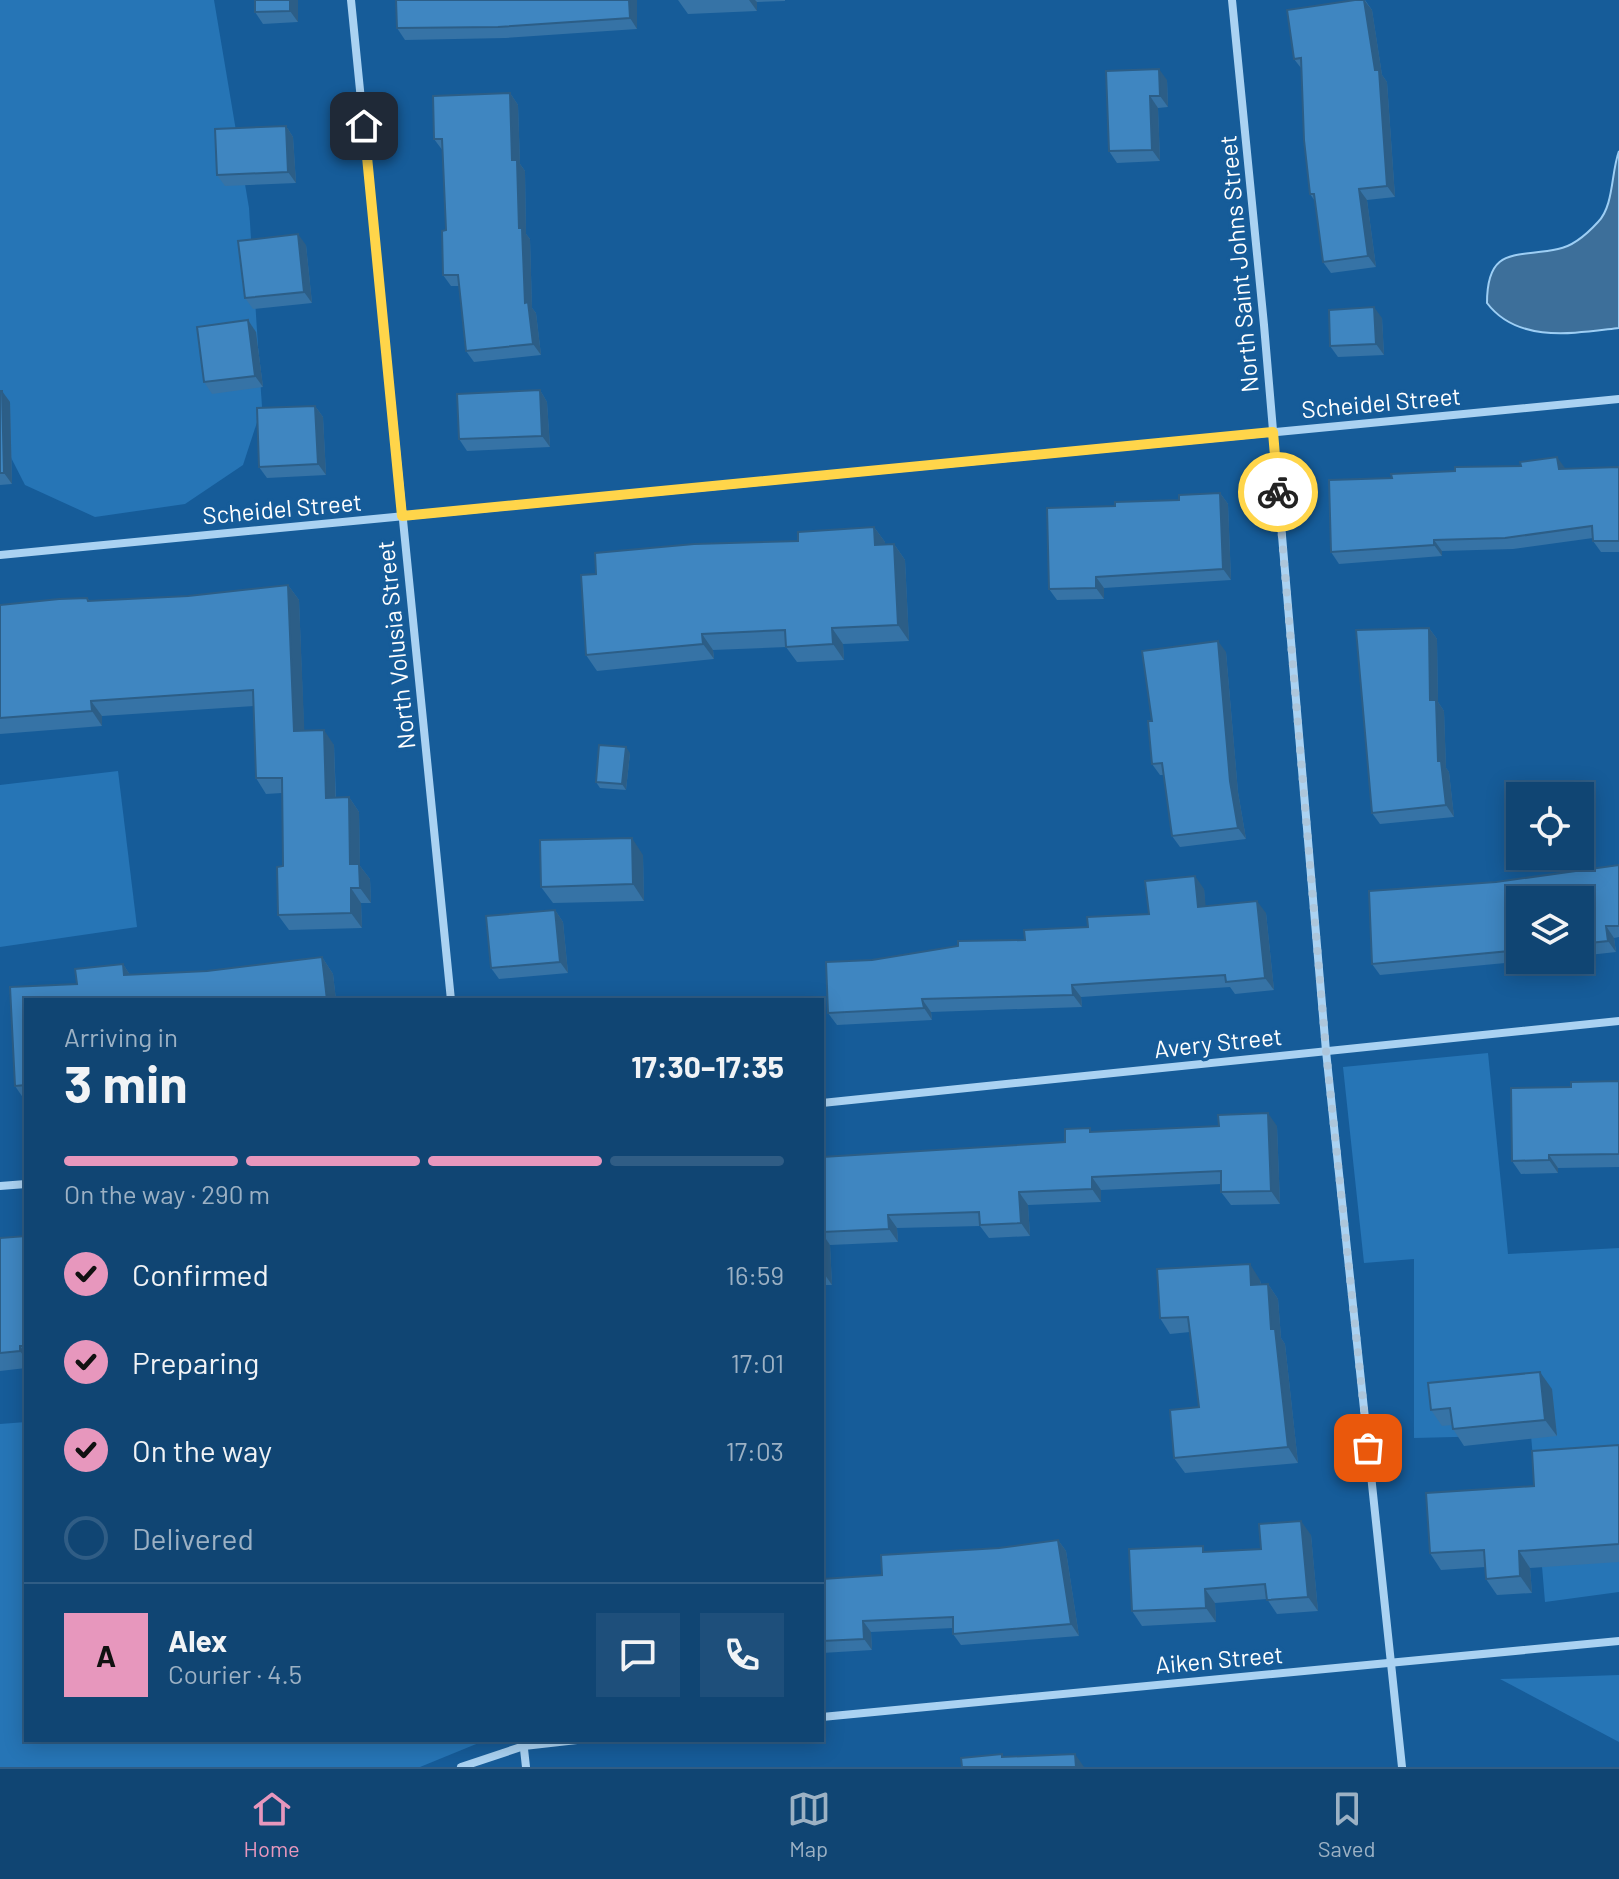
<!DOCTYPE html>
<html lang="en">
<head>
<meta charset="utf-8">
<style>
  body { margin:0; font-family:Barlow,sans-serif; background:#1e4f7b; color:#f1f3f6; height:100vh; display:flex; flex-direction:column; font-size:30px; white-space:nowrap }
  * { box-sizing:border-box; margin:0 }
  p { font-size:26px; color:#9cb1c4 }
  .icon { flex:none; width:44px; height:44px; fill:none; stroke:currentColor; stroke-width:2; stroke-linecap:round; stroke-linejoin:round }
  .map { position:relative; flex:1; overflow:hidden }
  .sheet { position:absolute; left:24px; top:998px; width:800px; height:744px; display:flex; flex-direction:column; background:#104573; border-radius:0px; box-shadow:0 4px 20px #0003,0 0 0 2px #305d85 }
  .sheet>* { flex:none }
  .buttons { position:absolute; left:1506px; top:782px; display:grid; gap:16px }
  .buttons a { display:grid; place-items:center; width:88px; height:88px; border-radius:0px; background:#104573; box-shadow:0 4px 20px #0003,0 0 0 2px #305d85; font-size:40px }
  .pin { position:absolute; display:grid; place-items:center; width:68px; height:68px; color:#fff; margin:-34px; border-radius:16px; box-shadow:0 4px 12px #0006 }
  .courier { position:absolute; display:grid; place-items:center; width:80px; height:80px; margin:-40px; border:6px solid #ffd54a; border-radius:50%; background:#fff; color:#222; box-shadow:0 2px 10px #0007 }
  .head em { font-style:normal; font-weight:700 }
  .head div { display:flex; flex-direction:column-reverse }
  .head { display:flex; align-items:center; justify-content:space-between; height:136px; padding:0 40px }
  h1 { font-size:52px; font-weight:700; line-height:60px }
  .bar { display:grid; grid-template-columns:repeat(4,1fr); gap:12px 8px; align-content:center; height:96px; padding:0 40px }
  .bar i { height:10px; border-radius:6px; background:#305d85 }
  .bar .current { background:#e797bd }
  .bar p { grid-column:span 4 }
  .line { display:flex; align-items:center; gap:20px; padding:0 40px; border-top:2px solid #305d85 }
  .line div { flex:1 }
  .round { display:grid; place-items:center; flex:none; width:84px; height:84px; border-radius:0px; background:#1e4f7b }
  ol { padding:0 40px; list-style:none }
  li { display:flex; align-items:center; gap:24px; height:88px }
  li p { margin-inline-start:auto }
  li .icon { padding:8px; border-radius:50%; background:#e797bd; color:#111; stroke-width:4 }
  li:last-child { color:#9cb1c4 }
  li i { width:44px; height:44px; border:4px solid #305d85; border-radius:50% }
  .tab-bar { display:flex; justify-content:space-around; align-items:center; height:112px; border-top:2px solid #305d85; background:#104573; font-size:22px; color:#9cb1c4 }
  .tab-bar a { display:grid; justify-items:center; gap:4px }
  .tab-bar .current { color:#e797bd }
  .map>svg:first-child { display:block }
</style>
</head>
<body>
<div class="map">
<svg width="1619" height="1767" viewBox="0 0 1619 1767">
  <rect width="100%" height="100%" fill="#165c99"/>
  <!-- green -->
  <g fill="#2675b6">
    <path d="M0 0H214L249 208 262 407 243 465 185 504 95 517 25 485 0 436Z"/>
    <path d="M118 771 137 927 0 947V785Z"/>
    <path d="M1488 1053 1508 1254 1619 1248V1592L1545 1602 1531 1435 1414 1438V1259L1364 1263 1343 1067Z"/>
    <path d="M26 1422V1740H486L420 1767H0V1424Z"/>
    <path d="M1619 1675V1742L1500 1679Z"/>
  </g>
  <!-- water -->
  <path fill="#3d6f9a" stroke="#9dcef4" stroke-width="2" d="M1619 151V328C1575 333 1518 344 1487 303 1487 245 1517 258 1558 249 1574 246 1588 233 1598 222 1614 206 1611 172 1619 151Z"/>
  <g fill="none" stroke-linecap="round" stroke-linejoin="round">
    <!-- minor -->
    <g stroke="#aad2f2" stroke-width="8">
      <path d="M351 0 451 1000"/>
      <path d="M1232 0 1264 325 1326 1051 1402 1767"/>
      <path d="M0 555 1619 399"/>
      <path d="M822 1103 1619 1021"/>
      <path d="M0 1186 26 1184"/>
      <path d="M822 1717 1619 1641"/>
      <path d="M523 1740 526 1767"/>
      <path d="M461 1767 524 1746 577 1740"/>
    </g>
  </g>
  <!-- wall -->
  <g fill="#3673a6">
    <path d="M298 0V22L263 24 255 12Z"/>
    <path d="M396 0H637V29L506 38 405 40 397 28Z"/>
    <path d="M678 0H785V1L757 2V11L688 14Z"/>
    <path d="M1355 0H1365L1372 10 1382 75 1387 82 1395 197 1367 200 1376 267 1331 273 1323 262 1315 201 1310 194 1301 68 1294 59Z"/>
    <path d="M1106 71 1167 80 1168 107 1158 108 1160 161 1117 163 1109 151Z"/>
    <path d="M510 93 518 105 520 164 525 171 526 234 530 239 532 308 536 313 541 355 474 362 466 351 459 286H451L443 275 446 230 443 151 434 139Z"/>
    <path d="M286 126 293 137 296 183 225 186 217 175Z"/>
    <path d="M306 245 312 303 253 309 245 298Z"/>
    <path d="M1382 318 1384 355 1338 357 1330 346Z"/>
    <path d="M256 332 263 387 212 394 204 382Z"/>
    <path d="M540 390 547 402 550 447 467 451 459 439Z"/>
    <path d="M0 391 10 402 12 484 0 485Z"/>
    <path d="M315 406 323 417 326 475 267 478 259 467Z"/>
    <path d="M1619 467V552H1601L1593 541V538L1513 549 1442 551V556L1339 564 1331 552 1392 478Z"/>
    <path d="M1220 493 1228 504 1231 580 1104 588V599L1057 600 1049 589 1115 506 1179 500Z"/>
    <path d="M874 527 885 542V545L894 544 905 560 909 641 843 644 844 660 797 662 786 647 713 650 714 659 597 671 586 655 596 574 798 541Z"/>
    <path d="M288 585 299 600 304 730 334 745 336 797H349L359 812 360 866 370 879 371 903H361L362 928 289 930 278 915 283 866 282 793 266 794 256 778 254 706 102 716V726L0 734V605L87 598 90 601 188 596Z"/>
    <path d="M1429 628 1437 639 1438 702 1444 711 1446 768 1449 772 1454 817 1380 824 1372 813Z"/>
    <path d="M1226 652 1238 792 1246 839 1180 847 1172 836 1164 775H1160L1152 764V721Z"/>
    <path d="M630 753 626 790 600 788 596 782Z"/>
    <path d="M643 855 644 901 553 903 541 887Z"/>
    <path d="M1619 865V937L1614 938 1616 952 1580 956V900H1520V960H1537L1380 975 1372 964 1496 882Z"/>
    <path d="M1204 889 1205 906 1266 913 1274 990 1235 994 1230 987 1081 997 1082 1007 931 1012 932 1020 837 1025 828 1013 872 960 1025 940 1149 914Z"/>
    <path d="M555 910 563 922 568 973 499 979 491 968Z"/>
    <path d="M322 957 333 974 336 1000H26V1102L15 1086 10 987 77 984 75 969 123 964 130 975 207 971Z"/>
    <path d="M1619 1081V1167L1558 1168V1173L1521 1174 1512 1161 1571 1087Z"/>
    <path d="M1277 1126 1280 1204 1231 1205 1221 1192V1184L1101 1190V1202L1028 1205 1030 1236 989 1238 980 1226 897 1228 898 1242 830 1245 832 1285H822V1157L1065 1142 1092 1132Z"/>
    <path d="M26 1236V1368L0 1371V1238Z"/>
    <path d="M1260 1280 1261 1285 1268 1284 1278 1299 1281 1338 1285 1344 1298 1463 1185 1473 1174 1458 1199 1407 1190 1332 1170 1334 1160 1318Z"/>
    <path d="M1552 1389 1557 1436 1464 1446 1453 1429 1452 1425 1442 1426 1431 1410Z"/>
    <path d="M1619 1445V1562L1530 1568 1532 1593 1497 1595 1486 1579 1485 1567 1441 1570 1430 1553 1534 1486Z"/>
    <path d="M1311 1535 1318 1611 1277 1614 1267 1599 1215 1603 1216 1622 1142 1626 1132 1611 1208 1552 1261 1549Z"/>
    <path d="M1058 1540 1066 1551 1079 1636 961 1645 953 1634V1628L871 1632 872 1650 822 1653V1579L882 1575 999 1548Z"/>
  </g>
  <!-- shaded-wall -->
  <g fill="#2c5e87">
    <path d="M290 0H298V22L290 11Z"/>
    <path d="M629 0H637V29L630 18Z"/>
    <path d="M749 0H755L757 2V11Z"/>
    <path d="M1364 0 1372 10 1382 75 1387 82 1395 197 1387 186 1375 70Z"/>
    <path d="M1159 69 1167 80 1168 107 1160 96Z"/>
    <path d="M510 93 518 105 520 164 525 171 526 234 530 239 532 308 536 313 541 355 533 344 525 303 512 160Z"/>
    <path d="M1150 96 1158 108 1160 161 1152 150Z"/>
    <path d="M286 126 293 137 296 183 288 172Z"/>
    <path d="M1359 189 1367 200 1376 267 1368 256Z"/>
    <path d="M298 234 306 245 312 303 304 292Z"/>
    <path d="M1374 307 1382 318 1384 355 1376 344Z"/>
    <path d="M248 320 256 332 263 387 255 376Z"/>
    <path d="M540 390 547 402 550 447 542 436Z"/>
    <path d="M2 391 10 402 12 484 4 473Z"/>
    <path d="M315 406 323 417 326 475 318 464Z"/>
    <path d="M1557 457 1565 468 1567 481 1559 469Z"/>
    <path d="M1220 493 1228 504 1231 580 1223 569Z"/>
    <path d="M874 527 885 542 886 561 875 545Z"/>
    <path d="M1434 540 1442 551V556L1434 545Z"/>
    <path d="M894 544 905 560 909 641 898 625Z"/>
    <path d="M1096 577 1104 588V599L1096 588Z"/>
    <path d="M288 585 299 600 305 746 294 731Z"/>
    <path d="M832 628 843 644 844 660 833 644Z"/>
    <path d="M1429 628 1437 639 1438 702 1444 711 1446 768 1449 772 1454 817 1446 805 1438 761 1430 700Z"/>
    <path d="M702 634 713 650 714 659 703 644Z"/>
    <path d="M1218 641 1226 652 1238 792 1246 839 1238 828 1230 781Z"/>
    <path d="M91 701 102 716V726L92 711Z"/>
    <path d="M324 730 334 745 336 813 326 798Z"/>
    <path d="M626 747 630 753 626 790 622 784Z"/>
    <path d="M349 797 359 812 360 866 370 879 371 903 360 888 350 864Z"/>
    <path d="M632 838 643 855 644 901 633 884Z"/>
    <path d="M1195 876 1204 889 1207 919 1198 907Z"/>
    <path d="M351 888 361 903 362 928 351 913Z"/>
    <path d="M1257 901 1266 913 1274 990 1265 978Z"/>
    <path d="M555 910 563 922 568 973 560 962Z"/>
    <path d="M1606 926 1614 938 1616 952 1608 941Z"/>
    <path d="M322 957 333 974 336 1000H327Z"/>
    <path d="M123 964 134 981 124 975Z"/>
    <path d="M1072 985 1081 997 1082 1007 1073 995Z"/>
    <path d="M922 999 931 1012 932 1020 924 1008Z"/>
    <path d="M1268 1113 1277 1126 1280 1204 1271 1191Z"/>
    <path d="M1549 1155 1558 1168V1173L1549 1160Z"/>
    <path d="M1092 1177 1101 1190V1202L1092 1189Z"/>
    <path d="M1019 1192 1028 1205 1030 1236 1021 1223Z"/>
    <path d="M888 1215 897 1228 898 1242 889 1229Z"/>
    <path d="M822 1233 830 1245 832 1285 823 1272Z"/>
    <path d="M1250 1264 1260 1280 1262 1300 1251 1285Z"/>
    <path d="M1268 1284 1278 1299 1281 1338 1285 1344 1298 1463 1288 1447 1271 1329Z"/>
    <path d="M20 1346 26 1354V1359L20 1351Z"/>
    <path d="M1540 1372 1552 1389 1557 1436 1545 1420Z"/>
    <path d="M1301 1521 1311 1535 1318 1611 1308 1597Z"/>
    <path d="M1058 1540 1066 1551 1079 1636 1071 1624Z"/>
    <path d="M1519 1551 1530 1568 1532 1593 1520 1576Z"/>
    <path d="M1205 1589 1215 1603 1216 1622 1206 1608Z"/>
    <path d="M863 1621 871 1632 872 1650 864 1639Z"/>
    <path d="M1075 1754 1084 1767H1076Z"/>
  </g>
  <!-- building -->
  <g fill="#3f86c1" stroke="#2c5e87" stroke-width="2">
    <path d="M255 0H290V11L255 12Z"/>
    <path d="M396 0H629L630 18 498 27 397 28Z"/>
    <path d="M1355 0H1364L1375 70H1379L1387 186 1359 189 1368 256 1323 262 1314 194H1310L1304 140 1301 58 1294 59 1287 10Z"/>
    <path d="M1159 69 1160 96H1150L1152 150 1109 151 1106 71Z"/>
    <path d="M510 93 512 160H517L519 228H522L525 303 528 302 533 344 466 351 458 275H443L442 231 446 230 442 139H434L433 96Z"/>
    <path d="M286 126 288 172 217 175 215 129Z"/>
    <path d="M298 234 304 292 245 298 238 241Z"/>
    <path d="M1374 307 1376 344 1330 346 1329 310Z"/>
    <path d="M248 320 255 376 204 382 197 327Z"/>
    <path d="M540 390 542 436 459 439 457 394Z"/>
    <path d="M0 391H2L4 473H0Z"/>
    <path d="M315 406 318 464 259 467 257 408Z"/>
    <path d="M1557 457 1559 469 1619 467V541H1593L1592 526 1505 538 1434 540V545L1331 552 1329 480 1392 478 1391 474 1455 471V467L1521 466 1520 462Z"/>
    <path d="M1220 493 1223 569 1096 577V588L1049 589 1047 508 1115 506V502L1179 500V495Z"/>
    <path d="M874 527 875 545 894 544 898 625 832 628 833 644 786 647 785 630 702 634 703 644 586 655 581 575 596 574 595 553 694 544 798 541V532Z"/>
    <path d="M288 585 294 731 324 730 326 798 349 797 350 864H359L360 888H351V913L278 915 277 867 283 866 282 778H256L253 690 91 701 92 711 0 718V605L59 599 87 598 88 601 188 596Z"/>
    <path d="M1429 628 1430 700H1436L1438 761H1441L1446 805 1372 813 1356 630Z"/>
    <path d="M1218 641 1230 781 1238 828 1172 836 1162 763 1152 764 1148 721H1152L1142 651Z"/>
    <path d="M599 745 626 747 622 784 596 782Z"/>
    <path d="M632 838 633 884 541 887 540 840Z"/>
    <path d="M1619 865V926H1606L1608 941 1580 944V900H1520V950L1372 964 1369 891 1496 882Z"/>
    <path d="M1195 876 1198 907 1257 901 1265 978 1226 982 1225 975 1072 985 1073 995 922 999 924 1008 828 1013 826 962 872 960 958 946V941L1025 940 1024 930 1088 927 1087 917 1149 914 1145 881Z"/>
    <path d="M555 910 560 962 491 968 486 916Z"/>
    <path d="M322 957 327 1000H26V1085L15 1086 10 987 77 984 75 969 123 964 124 975 207 971Z"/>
    <path d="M1619 1081V1154L1549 1155V1160L1512 1161 1511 1088 1571 1087V1082Z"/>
    <path d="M1268 1113 1271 1191 1221 1192V1171L1092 1177V1189L1019 1192 1021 1223 980 1225 979 1212 888 1215 889 1229 822 1232V1157L1065 1142V1129L1090 1128V1132L1219 1126 1218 1115Z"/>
    <path d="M26 1236V1346H20V1351L0 1353V1238Z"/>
    <path d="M1250 1264 1251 1285 1268 1284 1271 1329H1275L1288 1447 1174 1458 1170 1410 1199 1407 1188 1317 1160 1318 1157 1269Z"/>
    <path d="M1540 1372 1545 1420 1453 1429 1450 1408 1431 1410 1428 1383Z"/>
    <path d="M1619 1445V1544L1519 1551 1520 1576 1486 1579 1484 1550 1430 1553 1426 1493 1534 1486 1532 1451Z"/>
    <path d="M1301 1521 1308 1597 1267 1600 1265 1584 1205 1589 1206 1608 1132 1611 1129 1549 1203 1546V1552L1261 1549 1259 1524Z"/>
    <path d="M1058 1540 1071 1624 953 1634V1617L863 1621 864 1639 822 1641V1579L882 1575 881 1555 999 1548Z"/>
    <path d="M1002 1754V1757L1075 1754 1076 1767H962L961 1758Z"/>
  </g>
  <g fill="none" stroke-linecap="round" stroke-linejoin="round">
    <!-- done -->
    <path stroke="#adc6db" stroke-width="8" stroke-dasharray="0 14.4" d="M1278 492 1326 1051 1368 1448"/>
    <!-- route -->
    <path stroke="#ffd54a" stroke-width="10" d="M364 126 402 516 1273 432 1278 492"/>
  </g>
  <g text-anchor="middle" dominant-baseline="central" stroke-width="7" stroke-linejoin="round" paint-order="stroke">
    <!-- street labels -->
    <g font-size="24" fill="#fff" stroke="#165c99">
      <text transform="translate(1238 264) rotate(-95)">North Saint Johns Street</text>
      <text transform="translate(1381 402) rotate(-5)">Scheidel Street</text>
      <text transform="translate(282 508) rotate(-5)">Scheidel Street</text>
      <text transform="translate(395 645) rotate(-96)">North Volusia Street</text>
      <text transform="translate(1218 1042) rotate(-6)">Avery Street</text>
      <text transform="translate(1219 1659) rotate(-5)">Aiken Street</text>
    </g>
  </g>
</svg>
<div class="buttons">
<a><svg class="icon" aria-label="locate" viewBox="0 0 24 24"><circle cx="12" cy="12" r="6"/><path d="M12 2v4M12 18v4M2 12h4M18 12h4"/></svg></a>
<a><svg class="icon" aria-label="layers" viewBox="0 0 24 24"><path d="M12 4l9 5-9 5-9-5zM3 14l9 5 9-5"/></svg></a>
</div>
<div class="pin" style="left:1368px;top:1448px;background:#ea580c"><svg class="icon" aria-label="bag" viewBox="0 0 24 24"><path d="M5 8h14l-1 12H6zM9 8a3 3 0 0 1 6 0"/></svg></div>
<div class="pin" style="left:364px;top:126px;background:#1f2937"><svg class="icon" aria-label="home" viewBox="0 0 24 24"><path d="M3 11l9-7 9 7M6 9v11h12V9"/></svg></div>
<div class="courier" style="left:1278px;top:492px"><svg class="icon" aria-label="bike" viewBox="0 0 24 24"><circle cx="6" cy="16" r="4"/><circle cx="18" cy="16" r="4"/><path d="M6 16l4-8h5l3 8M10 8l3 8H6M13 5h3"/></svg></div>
<section class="sheet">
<div class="head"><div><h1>3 min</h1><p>Arriving in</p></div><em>17:30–17:35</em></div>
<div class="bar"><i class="current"></i><i class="current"></i><i class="current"></i><i></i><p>On the way · 290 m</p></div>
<ol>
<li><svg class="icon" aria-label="check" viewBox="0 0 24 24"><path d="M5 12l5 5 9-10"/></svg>Confirmed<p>16:59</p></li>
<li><svg class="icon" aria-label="check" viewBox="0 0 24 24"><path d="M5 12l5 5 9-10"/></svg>Preparing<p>17:01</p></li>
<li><svg class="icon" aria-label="check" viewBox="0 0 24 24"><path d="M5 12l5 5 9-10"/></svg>On the way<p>17:03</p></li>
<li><i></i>Delivered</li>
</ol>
<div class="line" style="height:144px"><b class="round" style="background:#e797bd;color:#111">A</b><div><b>Alex</b><p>Courier · 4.5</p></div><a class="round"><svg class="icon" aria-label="chat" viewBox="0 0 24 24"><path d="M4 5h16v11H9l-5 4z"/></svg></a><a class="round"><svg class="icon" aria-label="phone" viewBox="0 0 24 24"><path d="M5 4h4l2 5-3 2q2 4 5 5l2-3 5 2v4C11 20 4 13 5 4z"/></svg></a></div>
</section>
</div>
<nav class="tab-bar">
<a class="current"><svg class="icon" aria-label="home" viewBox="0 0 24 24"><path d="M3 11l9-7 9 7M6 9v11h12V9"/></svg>Home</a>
<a><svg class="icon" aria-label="map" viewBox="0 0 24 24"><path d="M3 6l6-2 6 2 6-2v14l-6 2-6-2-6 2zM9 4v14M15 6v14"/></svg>Map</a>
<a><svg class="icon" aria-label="saved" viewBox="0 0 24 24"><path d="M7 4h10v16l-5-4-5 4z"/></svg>Saved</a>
</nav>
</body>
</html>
